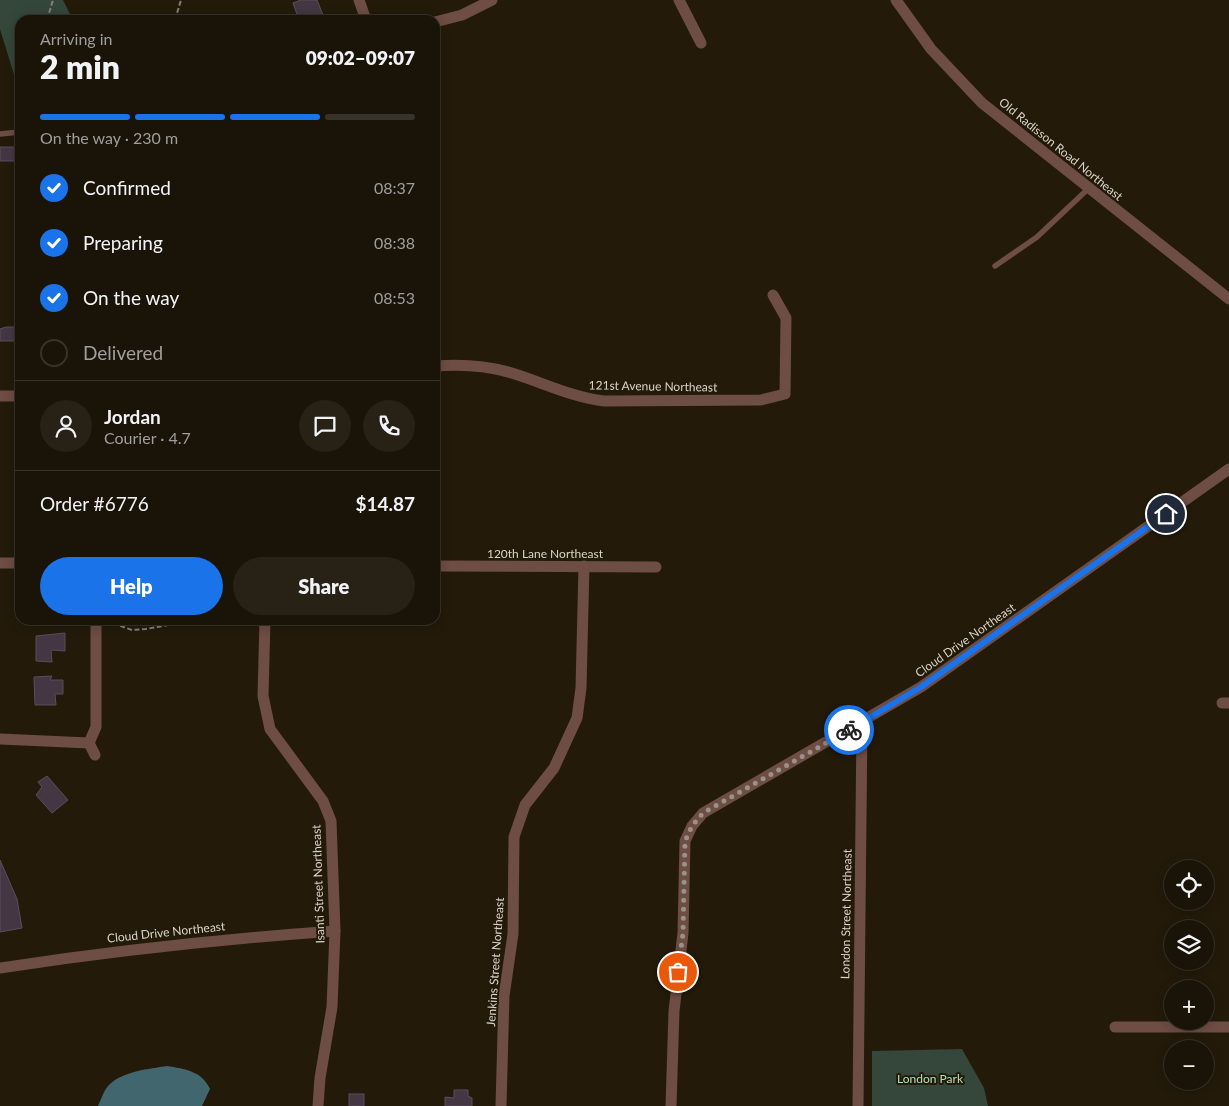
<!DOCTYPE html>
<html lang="en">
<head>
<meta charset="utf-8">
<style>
  body { margin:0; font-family:Lato,sans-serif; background:#272116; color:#f1f3f6; height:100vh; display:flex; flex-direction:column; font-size:19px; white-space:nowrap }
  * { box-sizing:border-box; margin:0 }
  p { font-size:16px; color:#9f9e9c }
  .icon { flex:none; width:28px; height:28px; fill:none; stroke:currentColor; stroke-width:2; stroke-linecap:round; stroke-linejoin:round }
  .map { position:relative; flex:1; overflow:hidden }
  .details { position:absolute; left:15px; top:15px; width:425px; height:610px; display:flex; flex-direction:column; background:#1a1408; border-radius:15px; box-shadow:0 2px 12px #0003,0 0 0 1px #383329 }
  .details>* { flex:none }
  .buttons { position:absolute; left:1164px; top:860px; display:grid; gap:10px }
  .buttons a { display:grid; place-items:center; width:50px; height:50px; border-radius:50%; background:#1a1408; box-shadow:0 2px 12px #0003,0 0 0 1px #383329; font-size:25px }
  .pin { position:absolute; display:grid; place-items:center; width:42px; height:42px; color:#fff; margin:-21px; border:2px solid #fff; border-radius:50%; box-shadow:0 1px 5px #0007 }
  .courier { position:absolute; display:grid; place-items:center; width:50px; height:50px; margin:-25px; border:4px solid #1a73e8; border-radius:50%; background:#fff; color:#222; box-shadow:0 1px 6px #0007 }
  .headline em { font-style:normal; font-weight:800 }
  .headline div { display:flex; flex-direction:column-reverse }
  .headline { display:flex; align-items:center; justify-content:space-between; height:85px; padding:0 25px }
  h1 { font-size:32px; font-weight:800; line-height:38px }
  .bar { display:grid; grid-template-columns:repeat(4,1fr); gap:8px 5px; align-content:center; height:60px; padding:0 25px }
  .bar i { height:6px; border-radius:4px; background:#383329 }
  .bar .active { background:#1a73e8 }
  .bar p { grid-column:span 4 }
  .line { display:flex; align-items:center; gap:12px; padding:0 25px; border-top:1px solid #383329 }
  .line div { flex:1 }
  .round { display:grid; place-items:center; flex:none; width:52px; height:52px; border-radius:26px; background:#272116 }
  ol { padding:0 25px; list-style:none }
  li { display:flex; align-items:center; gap:15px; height:55px }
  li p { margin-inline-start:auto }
  li .icon { padding:5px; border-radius:50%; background:#1a73e8; color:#fff; stroke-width:4 }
  li:last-child { color:#9f9e9c }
  li i { width:28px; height:28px; border:2px solid #383329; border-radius:50% }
  .primary-button { display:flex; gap:10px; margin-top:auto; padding:10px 25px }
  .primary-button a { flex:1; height:58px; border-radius:30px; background:#1a73e8; color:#fff; font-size:20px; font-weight:800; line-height:58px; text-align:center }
  .primary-button a+a { background:#272116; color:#f1f3f6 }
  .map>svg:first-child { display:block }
</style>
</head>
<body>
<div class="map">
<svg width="1229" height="1106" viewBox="0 0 1229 1106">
  <rect width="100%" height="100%" fill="#231a0a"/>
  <!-- green -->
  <g fill="#35463a">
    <path d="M0 0H63L73 20H20V94L0 29Z"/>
    <path d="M962 1049 984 1088 988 1106H872V1051Z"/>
  </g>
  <!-- water -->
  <path fill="#41666d" d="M167 1066C185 1069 202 1071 210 1089L202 1106H98C101 1100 104 1089 110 1084 124 1071 149 1069 167 1066Z"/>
  <!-- building -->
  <g fill="#453644" stroke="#5c4d5b">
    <path d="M301 0H317L325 20H299L293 3Z"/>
    <path d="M0 147H19L18 161H0Z"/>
    <path d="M6 327H20V341H0V329Z"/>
    <path d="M65 633V651L51 650 52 662 36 661V636Z"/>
    <path d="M52 676 50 680H63V694H55L56 705H35L34 677Z"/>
    <path d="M47 776 68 800 52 813 36 795 42 787 38 782Z"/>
    <path d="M0 860 17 899 22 928 0 932Z"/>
    <path d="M454 1090H468V1096L472 1098V1106H445V1097L454 1098Z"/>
    <rect x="349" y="1094" width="15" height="12"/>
  </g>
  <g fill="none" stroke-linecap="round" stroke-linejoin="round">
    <!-- path -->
    <g stroke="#877f73" stroke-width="2" stroke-dasharray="5 2.5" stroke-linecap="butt">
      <path d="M47 20 53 0"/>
      <path d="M175 20 181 0"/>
      <path d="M106 621 132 630 146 629 196 620"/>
    </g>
    <!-- lane -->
    <g stroke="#6d4d44" stroke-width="5.5">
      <path d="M0 134 20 132"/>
      <path d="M995 266 1037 237 1089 188"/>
    </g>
    <!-- street -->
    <g stroke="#6d4d44" stroke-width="11">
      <path d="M359 0 366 20"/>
      <path d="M679 0 701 43"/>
      <path d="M896 0 931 49 982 103 1229 299"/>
      <path d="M435 22 462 15 492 0"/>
      <path d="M435 366C462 364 490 366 515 374 546 384 572 397 604 401L761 400 785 394 786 318 773 295"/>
      <path d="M0 396H20"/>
      <path d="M0 563H20"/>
      <path d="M435 566 656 567"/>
      <path d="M265 620 263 696 270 729 323 801 331 821 335 931 332 1007 320 1078 318 1106"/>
      <path d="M1222 703H1229"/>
      <path d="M0 739 89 743"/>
      <path d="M89 743 96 727V620"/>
      <path d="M89 743 95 755"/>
      <path d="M0 968C112 951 223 939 335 931"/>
      <path d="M1115 1027H1229"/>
      <path d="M501 1106 504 996 513 934 514 837 525 805 554 768 577 718 581 688 584 566"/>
      <path d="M671 1106 674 1011 683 933 685 841 692 826 703 813 921 687 1229 469"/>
      <path d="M858 1106 862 723"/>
    </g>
  </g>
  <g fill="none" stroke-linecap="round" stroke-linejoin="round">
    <!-- done -->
    <path stroke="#999286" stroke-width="5" stroke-dasharray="0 9" d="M678 972 683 933 685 841 692 826 703 813 849 730"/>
    <!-- route -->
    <path stroke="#1a73e8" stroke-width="6" d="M849 730 921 687 1166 514"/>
  </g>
  <g text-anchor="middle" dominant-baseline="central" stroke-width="4" stroke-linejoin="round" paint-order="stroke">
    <!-- street labels -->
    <g font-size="12" fill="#d9d3c9" stroke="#231a0a">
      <text transform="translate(1061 149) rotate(39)">Old Radisson Road Northeast</text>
      <text transform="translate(653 386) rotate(1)">121st Avenue Northeast</text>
      <text x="545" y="553">120th Lane Northeast</text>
      <text transform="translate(965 640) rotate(-35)">Cloud Drive Northeast</text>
      <text transform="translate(318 884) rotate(-92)">Isanti Street Northeast</text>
      <text transform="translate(846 914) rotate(-89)">London Street Northeast</text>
      <text transform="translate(166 932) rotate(-6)">Cloud Drive Northeast</text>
      <text transform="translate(495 962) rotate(-86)">Jenkins Street Northeast</text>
    </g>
    <!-- park labels -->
    <g font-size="12" fill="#aee0bb" stroke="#231a0a">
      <text x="930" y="1078">London Park</text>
    </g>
  </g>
</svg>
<div class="buttons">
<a><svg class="icon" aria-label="locate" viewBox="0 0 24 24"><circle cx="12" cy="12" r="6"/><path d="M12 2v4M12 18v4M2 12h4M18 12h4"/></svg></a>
<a><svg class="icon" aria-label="layers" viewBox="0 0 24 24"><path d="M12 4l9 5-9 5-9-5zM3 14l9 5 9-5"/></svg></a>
<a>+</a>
<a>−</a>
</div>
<div class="pin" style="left:678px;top:972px;background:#ea580c"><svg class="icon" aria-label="bag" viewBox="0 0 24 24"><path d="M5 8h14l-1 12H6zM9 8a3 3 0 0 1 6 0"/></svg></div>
<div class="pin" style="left:1166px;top:514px;background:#1f2937"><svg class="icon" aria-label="home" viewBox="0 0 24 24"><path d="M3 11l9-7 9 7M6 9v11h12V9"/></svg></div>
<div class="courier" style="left:849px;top:730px"><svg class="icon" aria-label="bike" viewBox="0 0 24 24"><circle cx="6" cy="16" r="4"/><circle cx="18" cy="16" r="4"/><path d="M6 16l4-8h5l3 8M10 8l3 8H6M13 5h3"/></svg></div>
<section class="details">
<div class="headline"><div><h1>2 min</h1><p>Arriving in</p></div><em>09:02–09:07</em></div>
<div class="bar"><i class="active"></i><i class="active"></i><i class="active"></i><i></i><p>On the way · 230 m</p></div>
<ol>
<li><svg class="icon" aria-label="check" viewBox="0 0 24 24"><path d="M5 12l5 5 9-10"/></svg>Confirmed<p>08:37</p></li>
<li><svg class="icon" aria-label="check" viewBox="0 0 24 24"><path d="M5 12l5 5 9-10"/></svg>Preparing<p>08:38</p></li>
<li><svg class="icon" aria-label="check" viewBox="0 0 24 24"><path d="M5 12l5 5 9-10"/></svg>On the way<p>08:53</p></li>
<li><i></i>Delivered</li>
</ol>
<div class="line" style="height:90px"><a class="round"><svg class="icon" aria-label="person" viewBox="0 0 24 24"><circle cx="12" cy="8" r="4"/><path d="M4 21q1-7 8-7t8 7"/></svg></a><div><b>Jordan</b><p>Courier · 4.7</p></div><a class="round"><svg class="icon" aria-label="chat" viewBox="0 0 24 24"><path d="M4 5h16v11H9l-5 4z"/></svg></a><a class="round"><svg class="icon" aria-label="phone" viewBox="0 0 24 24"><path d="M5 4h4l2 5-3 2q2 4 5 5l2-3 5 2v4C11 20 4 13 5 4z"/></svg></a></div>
<div class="line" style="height:65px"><div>Order #6776</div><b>$14.87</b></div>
<div class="primary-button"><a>Help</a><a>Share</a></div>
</section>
</div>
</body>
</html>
